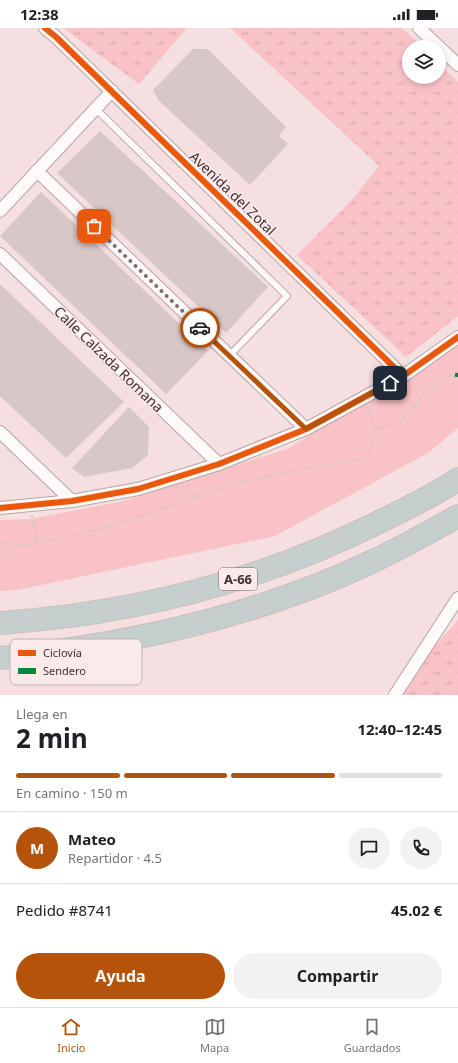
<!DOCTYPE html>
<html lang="es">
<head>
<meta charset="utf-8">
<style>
  body { margin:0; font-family:"Noto Sans",sans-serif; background:#f2f2f2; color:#202124; height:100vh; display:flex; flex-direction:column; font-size:15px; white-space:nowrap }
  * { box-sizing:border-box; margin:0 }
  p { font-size:13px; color:#757577 }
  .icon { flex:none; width:22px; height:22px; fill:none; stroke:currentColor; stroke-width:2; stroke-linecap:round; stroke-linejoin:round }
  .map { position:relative; height:667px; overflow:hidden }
  .side { display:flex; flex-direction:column; background:#fff; flex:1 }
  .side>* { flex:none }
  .tools { position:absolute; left:402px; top:12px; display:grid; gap:8px }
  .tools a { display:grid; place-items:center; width:44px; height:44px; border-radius:50%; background:#fff; box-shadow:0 2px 6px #0003; font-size:20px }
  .pin { position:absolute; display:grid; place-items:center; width:34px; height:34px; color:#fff; margin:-17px; border-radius:8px; box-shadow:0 2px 6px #0006 }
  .courier { position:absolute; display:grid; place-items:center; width:40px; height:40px; margin:-20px; border:3px solid #b45309; border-radius:50%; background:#fff; color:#222; box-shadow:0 1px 5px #0007 }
  .summary em { font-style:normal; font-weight:700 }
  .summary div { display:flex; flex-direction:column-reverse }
  .summary { display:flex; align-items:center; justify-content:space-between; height:68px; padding:0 16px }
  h1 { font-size:26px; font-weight:700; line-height:30px }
  .bar { display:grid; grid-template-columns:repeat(4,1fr); gap:6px 4px; align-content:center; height:48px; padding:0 16px }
  .bar i { height:5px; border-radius:3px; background:#e0e0e0 }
  .bar .selected { background:#b45309 }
  .bar p { grid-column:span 4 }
  .line { display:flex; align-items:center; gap:10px; padding:0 16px; border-top:1px solid #e0e0e0 }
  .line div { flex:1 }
  .round { display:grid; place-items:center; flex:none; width:42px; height:42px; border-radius:21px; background:#f2f2f2 }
  .cta { display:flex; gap:8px; margin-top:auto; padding:8px 16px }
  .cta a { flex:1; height:46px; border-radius:24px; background:#b45309; color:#fff; font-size:16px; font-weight:700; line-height:46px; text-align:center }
  .cta a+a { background:#f2f2f2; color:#202124 }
  .status { display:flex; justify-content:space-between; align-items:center; height:28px; padding:0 20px; background:#fff; direction:ltr }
  .status svg { height:11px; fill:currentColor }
  .menu { display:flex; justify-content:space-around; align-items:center; height:56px; border-top:1px solid #e0e0e0; background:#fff; font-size:11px; color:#757577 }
  .menu a { display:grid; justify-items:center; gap:2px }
  .menu .selected { color:#b45309 }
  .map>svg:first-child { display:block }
</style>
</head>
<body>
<div class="status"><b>12:38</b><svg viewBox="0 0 49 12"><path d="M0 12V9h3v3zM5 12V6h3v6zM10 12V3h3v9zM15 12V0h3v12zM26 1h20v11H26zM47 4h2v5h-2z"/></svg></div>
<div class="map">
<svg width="458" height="667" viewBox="0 0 458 667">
  <defs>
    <pattern id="grass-tufts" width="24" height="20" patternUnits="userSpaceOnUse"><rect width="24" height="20" fill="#f8c2c6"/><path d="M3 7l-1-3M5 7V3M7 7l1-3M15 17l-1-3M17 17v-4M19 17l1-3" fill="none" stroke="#d6a7ab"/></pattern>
  </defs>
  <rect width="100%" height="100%" fill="#f6dfe0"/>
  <!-- grass -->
  <g fill="url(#grass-tufts)">
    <path d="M63 0H187L139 56Z"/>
    <path d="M230 0H402L422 19H409V49H439V36L458 54V288L406 329 297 227 350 174 379 138Z"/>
    <path d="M458 592V667H391Z"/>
  </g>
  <!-- park -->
  <path fill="#f8c2c6" d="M458 318V400L428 425 275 508 17 562 0 563V492L31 491 123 473 287 421Z"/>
  <!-- building -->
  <g fill="#d8c7c7">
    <path d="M193 21H208L286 99 279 108 288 116 250 157 159 73 153 62Z"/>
    <path d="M100 103 268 259 226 305 57 145Z"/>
    <path d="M41 164 208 323 166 366 0 208Z"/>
    <path d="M0 256 124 374 66 430 0 368Z"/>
    <path d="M129 379 149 399 148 427 132 440 84 449 72 440Z"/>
  </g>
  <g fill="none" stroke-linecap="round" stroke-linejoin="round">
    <!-- lane casing -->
    <g stroke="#b7a5a6" stroke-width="8">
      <path id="lane" d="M96 81 287 268 229 328"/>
    </g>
    <!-- street casing -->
    <g stroke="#b7a5a6" stroke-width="14">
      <g id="street">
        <path d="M45 0 56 9 403 348"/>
        <path d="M419 0 439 19"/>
        <path d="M439 19 458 37"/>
        <path d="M37 143 306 401"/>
        <path d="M0 183 112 63"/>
        <path d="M0 226 219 436"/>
        <path d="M0 404 72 473"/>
        <path d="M0 480 72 473 138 461 219 436 306 401 403 348 458 309"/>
        <path d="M395 667 458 570"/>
      </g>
    </g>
    <!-- highway casing -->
    <g stroke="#cbbfbf" stroke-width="24">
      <g id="highway">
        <path d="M0 595C131 586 258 554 375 496 403 482 432 469 458 451"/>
        <path d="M0 630C127 617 251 590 367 536 398 522 428 505 458 488"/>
      </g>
    </g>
    <!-- path -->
    <g stroke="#cdc5c6" stroke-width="2" stroke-dasharray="2 3" stroke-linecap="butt">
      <path d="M368 380 375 401"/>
      <path d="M187 457 194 469"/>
      <path d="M32 488 38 515"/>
      <path d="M0 515 28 517 112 498 235 455 368 429 375 401 398 396 442 347 458 349"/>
    </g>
    <!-- lane -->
    <use href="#lane" stroke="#fefafa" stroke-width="6"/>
    <!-- street -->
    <use href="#street" stroke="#fefafa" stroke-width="12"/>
    <!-- highway -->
    <use href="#highway" stroke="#c5cfcd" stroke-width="22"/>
    <!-- quiet -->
    <path stroke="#00873e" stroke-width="5" stroke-dasharray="10 5" stroke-linecap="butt" d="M457 349 458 345"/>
    <!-- cycleway casing -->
    <g stroke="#fbeaea" stroke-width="8">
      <g id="cycleway">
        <path d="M45 0 56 9 403 348"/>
        <path d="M0 480 72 473 138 461 219 436 306 401 403 348 458 309"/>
      </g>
    </g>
    <!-- cycleway -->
    <use href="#cycleway" stroke="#e8590c" stroke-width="6"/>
  </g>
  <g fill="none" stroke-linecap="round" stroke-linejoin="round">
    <!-- done -->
    <path stroke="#806e6f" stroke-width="4" stroke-dasharray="0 7.2" d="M94 198 200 300"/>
    <!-- route -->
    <path stroke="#b45309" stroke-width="5" d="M200 300 306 401 390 355"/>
  </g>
  <g text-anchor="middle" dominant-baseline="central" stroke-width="3" stroke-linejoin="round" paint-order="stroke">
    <!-- shield labels -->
    <rect fill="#fbeaea" stroke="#796869" stroke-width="1" x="219" y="540" width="38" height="22" rx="3"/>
    <g font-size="13" font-weight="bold" fill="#413132">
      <text x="238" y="551">A-66</text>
    </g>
    <!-- street labels -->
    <g font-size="14" fill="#413132" stroke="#fbeaea">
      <text transform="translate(233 165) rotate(44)">Avenida del Zotal</text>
      <text transform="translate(109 331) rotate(44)">Calle Calzada Romana</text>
    </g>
  </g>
  <!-- legend -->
  <rect x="10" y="611" width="132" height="46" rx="6" fill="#fbeaea" stroke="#c3b2b3" stroke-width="1"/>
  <rect x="18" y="622" width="18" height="6" fill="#e8590c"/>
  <rect x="18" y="640" width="18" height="6" fill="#00873e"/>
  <g font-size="11" fill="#413132">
    <text x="43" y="629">Ciclovía</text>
    <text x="43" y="647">Sendero</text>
  </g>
</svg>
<div class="tools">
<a><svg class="icon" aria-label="layers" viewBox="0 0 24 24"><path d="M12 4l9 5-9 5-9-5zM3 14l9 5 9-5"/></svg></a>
</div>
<div class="pin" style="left:94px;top:198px;background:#ea580c"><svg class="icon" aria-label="bag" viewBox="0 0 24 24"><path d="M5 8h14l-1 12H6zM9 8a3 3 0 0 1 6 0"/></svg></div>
<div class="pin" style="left:390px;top:355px;background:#1f2937"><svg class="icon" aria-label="home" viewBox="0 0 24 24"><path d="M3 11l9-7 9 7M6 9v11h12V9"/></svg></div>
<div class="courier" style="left:200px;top:300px"><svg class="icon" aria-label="car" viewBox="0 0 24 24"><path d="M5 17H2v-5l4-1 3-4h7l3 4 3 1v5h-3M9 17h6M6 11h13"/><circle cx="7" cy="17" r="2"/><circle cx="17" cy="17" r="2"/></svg></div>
</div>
<section class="side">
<div class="summary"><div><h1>2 min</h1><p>Llega en</p></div><em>12:40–12:45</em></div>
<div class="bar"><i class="selected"></i><i class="selected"></i><i class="selected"></i><i></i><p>En camino · 150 m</p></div>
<div class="line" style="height:72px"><b class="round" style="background:#b45309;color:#fff">M</b><div><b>Mateo</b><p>Repartidor · 4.5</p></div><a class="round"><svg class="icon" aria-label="chat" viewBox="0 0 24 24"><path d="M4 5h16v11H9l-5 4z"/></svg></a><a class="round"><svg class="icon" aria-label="phone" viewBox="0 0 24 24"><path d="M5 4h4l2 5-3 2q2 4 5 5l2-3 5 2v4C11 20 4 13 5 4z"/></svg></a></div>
<div class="line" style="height:52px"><div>Pedido #8741</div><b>45.02 €</b></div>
<div class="cta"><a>Ayuda</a><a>Compartir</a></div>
</section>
<nav class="menu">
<a class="selected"><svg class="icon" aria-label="home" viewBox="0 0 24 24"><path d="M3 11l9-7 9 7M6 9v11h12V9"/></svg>Inicio</a>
<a><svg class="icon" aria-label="map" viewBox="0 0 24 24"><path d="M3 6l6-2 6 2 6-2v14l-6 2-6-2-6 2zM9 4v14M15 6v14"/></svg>Mapa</a>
<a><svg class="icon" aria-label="saved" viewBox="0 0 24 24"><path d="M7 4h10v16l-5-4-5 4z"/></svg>Guardados</a>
</nav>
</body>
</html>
